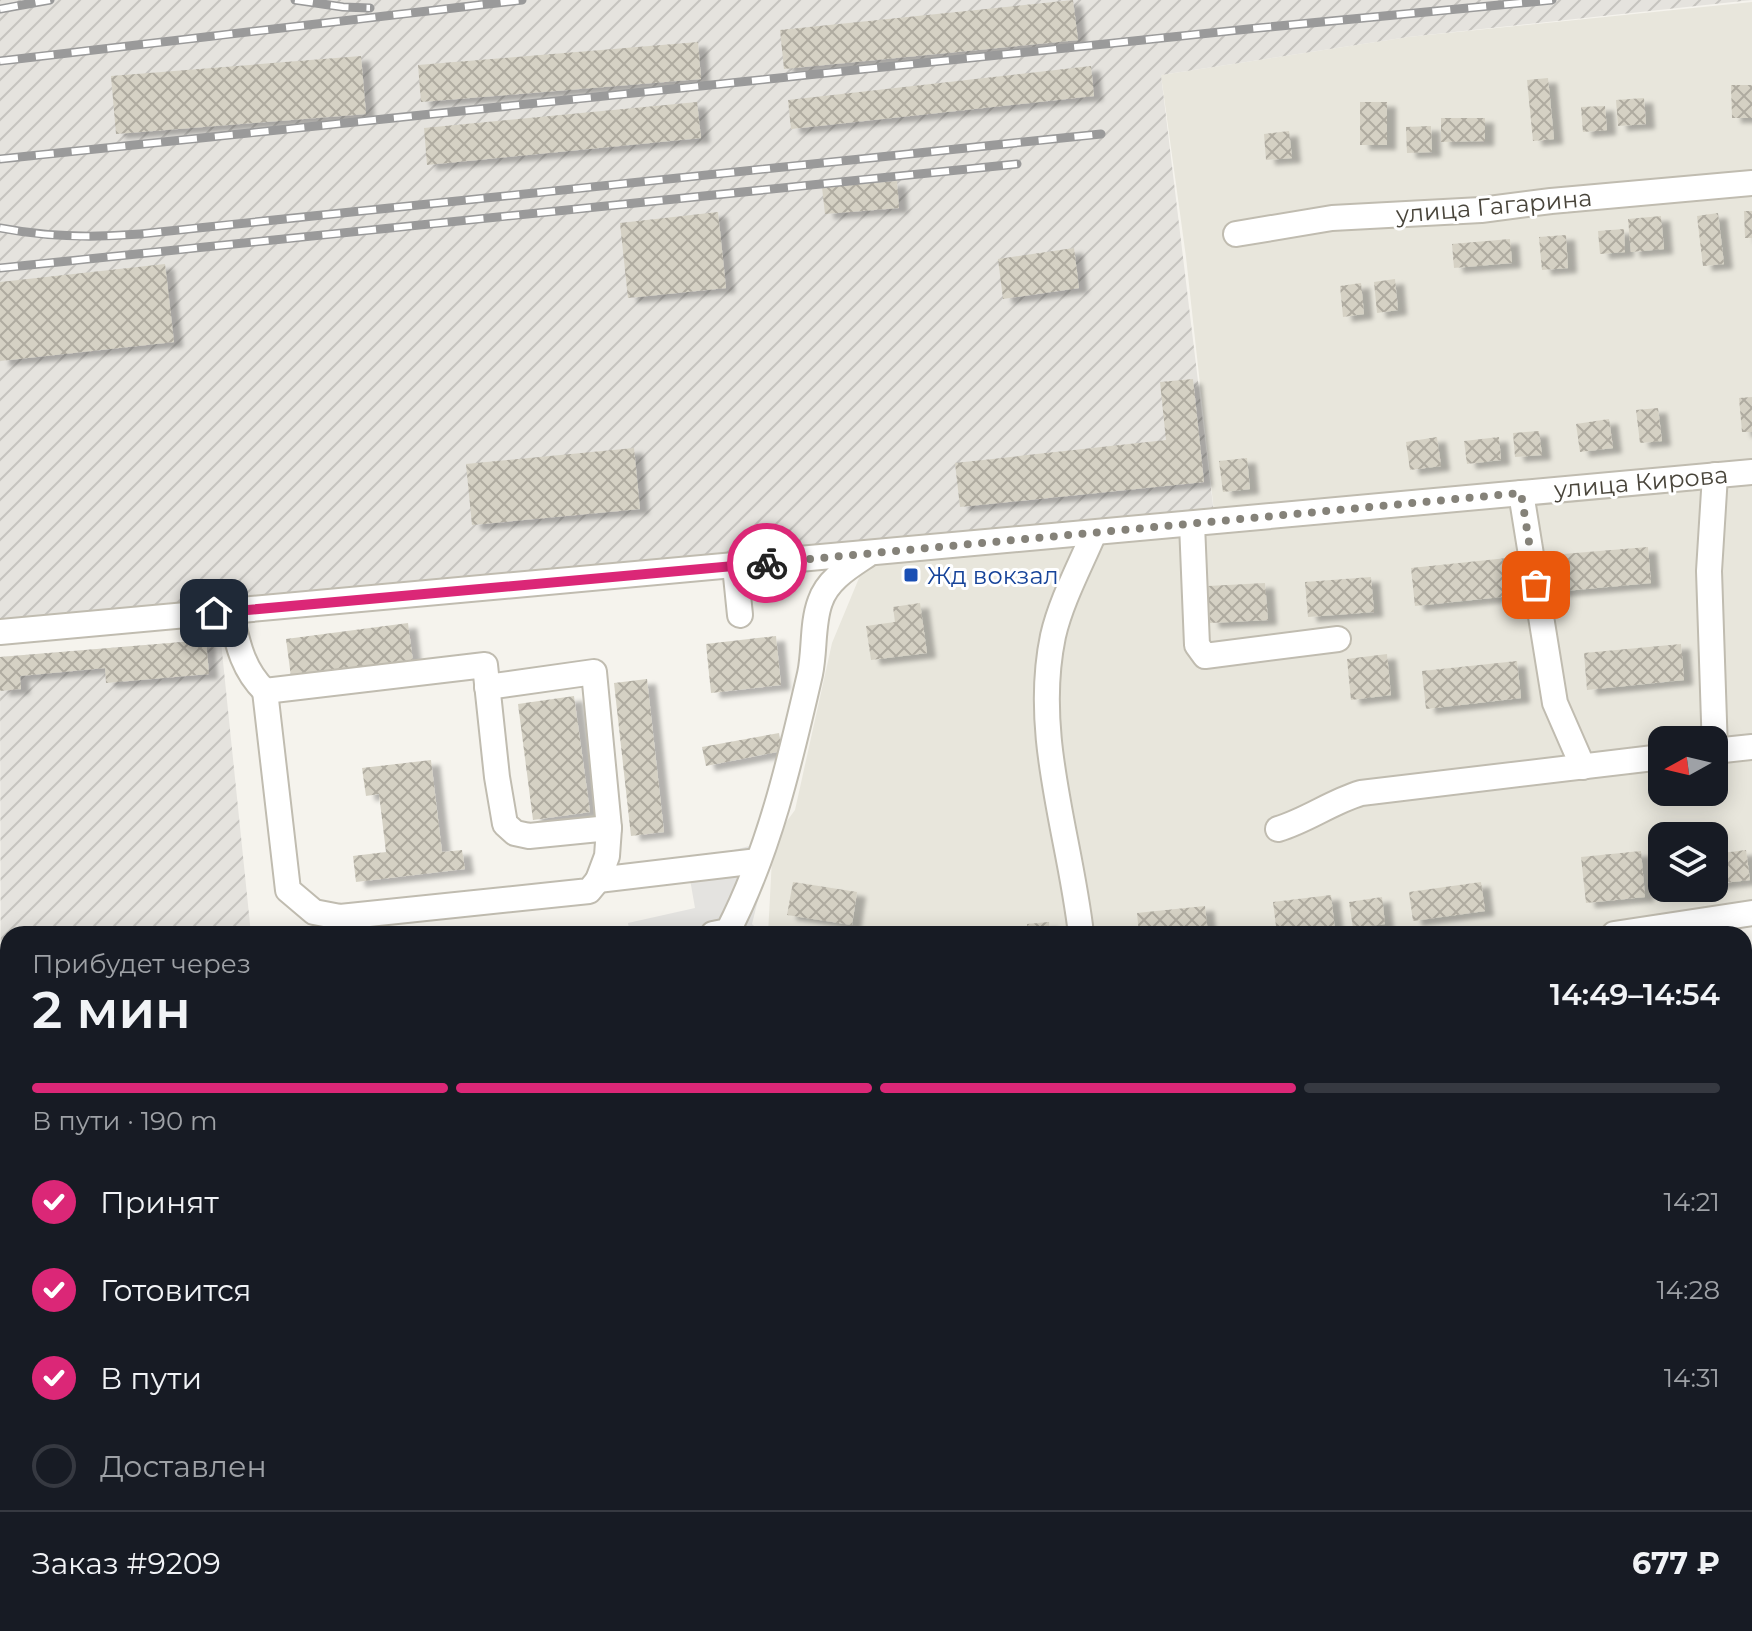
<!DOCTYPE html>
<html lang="ru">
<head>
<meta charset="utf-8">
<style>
  body { margin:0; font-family:Montserrat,sans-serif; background:#20242c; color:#f1f3f6; height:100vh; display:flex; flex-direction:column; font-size:30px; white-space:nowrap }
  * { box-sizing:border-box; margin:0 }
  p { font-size:26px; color:#9ea1a6 }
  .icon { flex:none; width:44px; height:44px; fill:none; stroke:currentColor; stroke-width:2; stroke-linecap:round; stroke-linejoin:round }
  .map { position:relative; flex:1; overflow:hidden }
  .panel { position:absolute; left:0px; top:926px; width:1752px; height:706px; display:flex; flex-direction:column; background:#171b24; border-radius:24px 24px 0 0; box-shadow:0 4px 20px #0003 }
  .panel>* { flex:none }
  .needle { width:52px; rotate:262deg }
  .controls { position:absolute; left:1648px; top:726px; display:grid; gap:16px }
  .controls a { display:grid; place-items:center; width:80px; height:80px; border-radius:16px; background:#171b24; box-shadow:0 4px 20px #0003; font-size:40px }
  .pin { position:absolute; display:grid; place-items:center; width:68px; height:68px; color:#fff; margin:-34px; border-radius:16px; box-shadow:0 4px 12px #0006 }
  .courier { position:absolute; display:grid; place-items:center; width:80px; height:80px; margin:-40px; border:6px solid #db2777; border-radius:50%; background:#fff; color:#222; box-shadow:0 2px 10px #0007 }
  .headline em { font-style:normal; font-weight:600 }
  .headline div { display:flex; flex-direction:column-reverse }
  .headline { display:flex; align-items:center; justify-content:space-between; height:136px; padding:0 32px }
  h1 { font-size:52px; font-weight:600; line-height:60px }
  .bar { display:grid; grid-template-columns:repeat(4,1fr); gap:12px 8px; align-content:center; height:96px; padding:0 32px }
  .bar i { height:10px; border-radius:6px; background:#363941 }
  .bar .selected { background:#db2777 }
  .bar p { grid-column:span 4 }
  .line { display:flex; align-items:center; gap:20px; padding:0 32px; border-top:2px solid #363941 }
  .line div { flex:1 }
  ol { padding:0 32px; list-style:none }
  li { display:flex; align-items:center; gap:24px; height:88px }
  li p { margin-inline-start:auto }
  li .icon { padding:8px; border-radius:50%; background:#db2777; color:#fff; stroke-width:4 }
  li:last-child { color:#9ea1a6 }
  li i { width:44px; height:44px; border:4px solid #363941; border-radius:50% }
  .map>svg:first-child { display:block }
</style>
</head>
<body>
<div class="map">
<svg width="1752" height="1631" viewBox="0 0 1752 1631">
  <defs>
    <pattern id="industrial-furrows" width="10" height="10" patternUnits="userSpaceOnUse" patternTransform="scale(2)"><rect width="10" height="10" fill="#e5e3de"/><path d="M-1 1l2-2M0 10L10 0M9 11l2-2" fill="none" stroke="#c6c4bf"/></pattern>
    <pattern id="building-cross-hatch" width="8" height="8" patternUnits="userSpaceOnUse" patternTransform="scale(2)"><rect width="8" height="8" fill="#d5d1c4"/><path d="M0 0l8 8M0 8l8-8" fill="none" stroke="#afaba0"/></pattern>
    <filter id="shadow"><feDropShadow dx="9" dy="5" stdDeviation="2" flood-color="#0004"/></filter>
  </defs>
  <rect width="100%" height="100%" fill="#f5f3ed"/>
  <!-- residential -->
  <path fill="#e8e6dc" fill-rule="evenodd" d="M1752 2V920L1679 934H768L773 840 795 810 832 643 869 554 1215 521 1186 257 1161 75 1408 37ZM1662 740H1714V792H1662ZM1662 836H1714V888H1662Z"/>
  <!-- industrial -->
  <g fill="url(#industrial-furrows)">
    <path d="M0 0H1752L1408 37 1161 75 1215 522 0 632Z"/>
    <path d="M206 640 221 642 251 934H8V1040L1 1041 0 657Z"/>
  </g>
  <!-- parking -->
  <path fill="#e4e3e0" d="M773 840 752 924 762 934H630L628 923 695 908 687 862Z"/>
  <!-- building -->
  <g fill="url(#building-cross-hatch)" filter="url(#shadow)">
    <path d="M1073 0 1078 40 784 69 780 30Z"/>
    <path d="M698 42 701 79 421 102 418 65Z"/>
    <path d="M361 56 366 114 116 134 111 76Z"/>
    <path d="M1091 66 1094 96 791 129 788 100Z"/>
    <path d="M1548 78 1554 139 1533 141 1527 80Z"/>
    <path d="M1731 85H1752V118H1732Z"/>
    <path d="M1644 98 1646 124 1618 126 1616 100Z"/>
    <path d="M697 102 701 138 427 165 424 128Z"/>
    <rect x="1360" y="102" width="27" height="43"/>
    <path d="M1605 106 1607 130 1583 132 1581 107Z"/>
    <path d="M1441 118H1485V141L1441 142Z"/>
    <path d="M1431 126 1432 152 1407 153 1406 127Z"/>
    <path d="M1289 131 1292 158 1266 160 1264 134Z"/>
    <path d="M897 181 899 208 825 214 822 187Z"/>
    <path d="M1744 211H1752V238H1745Z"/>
    <path d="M718 212 726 288 628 298 620 223Z"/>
    <path d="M1718 213 1724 264 1703 266 1697 216Z"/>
    <path d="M1661 216 1664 249 1631 252 1628 219Z"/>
    <path d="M1624 229 1625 252 1600 254 1598 231Z"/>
    <path d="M1566 235 1568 268 1542 270 1539 237Z"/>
    <path d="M1510 239 1512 263 1454 268 1452 244Z"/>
    <path d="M1074 248 1079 288 1003 299 998 259Z"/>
    <path d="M165 264 174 342 0 361V282Z"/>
    <path d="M1395 279 1398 310 1377 313 1374 282Z"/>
    <path d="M1361 283 1364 314 1343 317 1340 286Z"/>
    <path d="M1193 379 1204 482 960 507 955 463 1166 440 1160 382Z"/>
    <path d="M1752 397V432H1742L1739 398Z"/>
    <path d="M1658 408 1662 441 1640 443 1636 410Z"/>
    <path d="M1609 419 1613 448 1580 452 1576 424Z"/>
    <path d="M1539 431 1542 455 1515 457 1513 433Z"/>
    <path d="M1437 437 1441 466 1410 470 1406 442Z"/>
    <path d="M1499 437 1501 460 1467 464 1464 441Z"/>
    <path d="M634 448 640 509 472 525 466 464Z"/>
    <path d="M1247 458 1250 489 1223 492 1219 461Z"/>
    <path d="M1648 547 1651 583 1554 592 1551 555Z"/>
    <path d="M1507 558 1511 596 1415 606 1411 568Z"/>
    <path d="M1371 577 1374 612 1308 617 1305 582Z"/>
    <path d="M1265 583 1268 620 1210 623 1208 586Z"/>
    <path d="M920 603 927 653 871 660 866 626 895 622 893 607Z"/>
    <path d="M408 623 413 662 291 677 286 639Z"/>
    <path d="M776 636 781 685 711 693 706 644Z"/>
    <path d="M206 640 209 674 106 683 105 668 20 676 21 689 0 691V657Z"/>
    <path d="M1681 644 1684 680 1587 690 1584 653Z"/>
    <path d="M1387 654 1391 695 1351 700 1347 659Z"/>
    <path d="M1517 661 1521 698 1426 709 1422 671Z"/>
    <path d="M647 679 664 832 631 836 614 683Z"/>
    <path d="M574 696 590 812 533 820 518 704Z"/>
    <path d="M779 733 782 751 706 766 702 747Z"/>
    <path d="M431 760 442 852 462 850 465 869 356 882 353 856 386 852 379 794 366 796 362 768Z"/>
    <path d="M1746 850 1750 880 1714 884V854Z"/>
    <path d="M1641 851 1645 897 1586 903 1581 857Z"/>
    <path d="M793 882 857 892 852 925 787 915Z"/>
    <path d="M1481 882 1485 911 1413 921 1409 892Z"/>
    <path d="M1331 895 1335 930 1277 934 1273 902Z"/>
    <path d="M1382 897 1385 924 1353 928 1349 902Z"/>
    <path d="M1205 906 1208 934H1139L1137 913Z"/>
    <path d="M1049 922 1050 934H1028L1027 924Z"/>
    <path d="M8 1532V1572L0 1573V1533Z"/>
  </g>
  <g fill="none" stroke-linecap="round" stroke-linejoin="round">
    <!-- minor casing -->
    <g stroke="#c0bcb0" stroke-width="28">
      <g id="minor">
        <path d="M1236 234 1332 218 1481 210 1551 201 1752 183"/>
        <path d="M1521 493 1555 703 1583 767"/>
        <path d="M1192 524 1197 645 1205 656 1338 639"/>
        <path d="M735 566 740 615"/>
        <path d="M232 619C238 646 244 671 265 691L485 665 497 777 505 824 515 833 529 836 609 828 607 856 598 880 758 861"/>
        <path d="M0 632 1752 472"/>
        <path d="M487 687 594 672 609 828"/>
        <path d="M265 691 288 890 314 912 340 917 589 891 598 880"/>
        <path d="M1714 751 1752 747"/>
        <path d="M1715 751 1709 571 1715 475"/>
        <path d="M1278 829C1308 820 1331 802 1361 793L1662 757"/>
        <path d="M713 934 728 931C769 852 790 761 810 674 815 651 812 624 820 602 827 580 849 567 867 555"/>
        <path d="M1081 934C1070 835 1032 736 1053 636 1061 601 1080 566 1094 533"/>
        <path d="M1614 934 1752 913"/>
        <path d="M0 1593 8 1591"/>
        <path d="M223 1624 231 1631"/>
      </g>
    </g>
    <!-- minor -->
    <use href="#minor" stroke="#fff" stroke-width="24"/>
    <!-- rail casing -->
    <g stroke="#9a9a9a" stroke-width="9">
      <g id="rail">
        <path d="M295 0 343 7 370 8"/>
        <path d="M0 9 50 0"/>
        <path d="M0 61 522 0"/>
        <path d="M0 159 1258 28 1552 0"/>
        <path d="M0 228C47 237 92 238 140 234L1101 134"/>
        <path d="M0 268 1017 164"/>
        <path d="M1744 1039 1752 1038"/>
        <path d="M1744 1060 1752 1059"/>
        <path d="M0 1125 8 1124"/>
        <path d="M1750 1284H1752"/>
        <path d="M0 1350 8 1349"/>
        <path d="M0 1366 8 1365"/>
        <path d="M0 1401 8 1400"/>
      </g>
    </g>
    <!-- rail -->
    <use href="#rail" stroke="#fff" stroke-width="6" stroke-dasharray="18" stroke-linecap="butt"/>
  </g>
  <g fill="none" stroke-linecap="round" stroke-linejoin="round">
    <!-- done -->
    <path stroke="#858279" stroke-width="8" stroke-dasharray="0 14.4" d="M767 563 1521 493 1536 585"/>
    <!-- route -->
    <path stroke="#db2777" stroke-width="10" d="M214 613 767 563"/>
  </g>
  <!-- markers -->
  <rect fill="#1a4fb4" stroke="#fff" stroke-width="3" x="903" y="567" width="16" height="16" rx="4"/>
  <g text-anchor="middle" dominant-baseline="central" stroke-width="6" stroke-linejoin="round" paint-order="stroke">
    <!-- street labels -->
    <g font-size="24" fill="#49453b" stroke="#fff">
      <text transform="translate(1494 206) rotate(-5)">улица Гагарина</text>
      <text transform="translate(1641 482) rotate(-5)">улица Кирова</text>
    </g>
    <!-- transit labels -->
    <g font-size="24" fill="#164399" stroke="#fff" text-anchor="start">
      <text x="927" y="575">Жд вокзал</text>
    </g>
  </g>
</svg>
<div class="controls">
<a><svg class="needle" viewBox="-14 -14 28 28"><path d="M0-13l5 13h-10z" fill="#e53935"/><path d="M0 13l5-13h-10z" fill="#9ea1a6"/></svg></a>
<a><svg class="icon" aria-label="layers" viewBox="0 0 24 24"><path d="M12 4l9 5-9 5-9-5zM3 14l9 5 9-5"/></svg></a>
</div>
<div class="pin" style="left:1536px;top:585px;background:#ea580c"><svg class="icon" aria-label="bag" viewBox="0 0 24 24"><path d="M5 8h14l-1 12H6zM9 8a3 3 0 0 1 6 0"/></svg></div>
<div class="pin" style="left:214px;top:613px;background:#1f2937"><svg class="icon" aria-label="home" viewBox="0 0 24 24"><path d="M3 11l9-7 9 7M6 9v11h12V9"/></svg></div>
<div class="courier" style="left:767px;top:563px"><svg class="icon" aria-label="bike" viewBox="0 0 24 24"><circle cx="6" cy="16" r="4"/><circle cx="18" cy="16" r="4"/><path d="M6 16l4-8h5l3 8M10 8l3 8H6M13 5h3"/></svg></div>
<section class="panel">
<div class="headline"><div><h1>2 мин</h1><p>Прибудет через</p></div><em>14:49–14:54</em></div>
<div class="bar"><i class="selected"></i><i class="selected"></i><i class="selected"></i><i></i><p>В пути · 190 m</p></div>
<ol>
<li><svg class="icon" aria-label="check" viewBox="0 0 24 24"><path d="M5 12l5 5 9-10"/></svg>Принят<p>14:21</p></li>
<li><svg class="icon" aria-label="check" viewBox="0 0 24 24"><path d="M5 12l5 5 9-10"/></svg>Готовится<p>14:28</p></li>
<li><svg class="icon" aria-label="check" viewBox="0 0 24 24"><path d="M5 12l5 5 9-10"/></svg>В пути<p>14:31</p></li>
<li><i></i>Доставлен</li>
</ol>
<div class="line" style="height:104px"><div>Заказ #9209</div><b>677 ₽</b></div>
</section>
</div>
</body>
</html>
